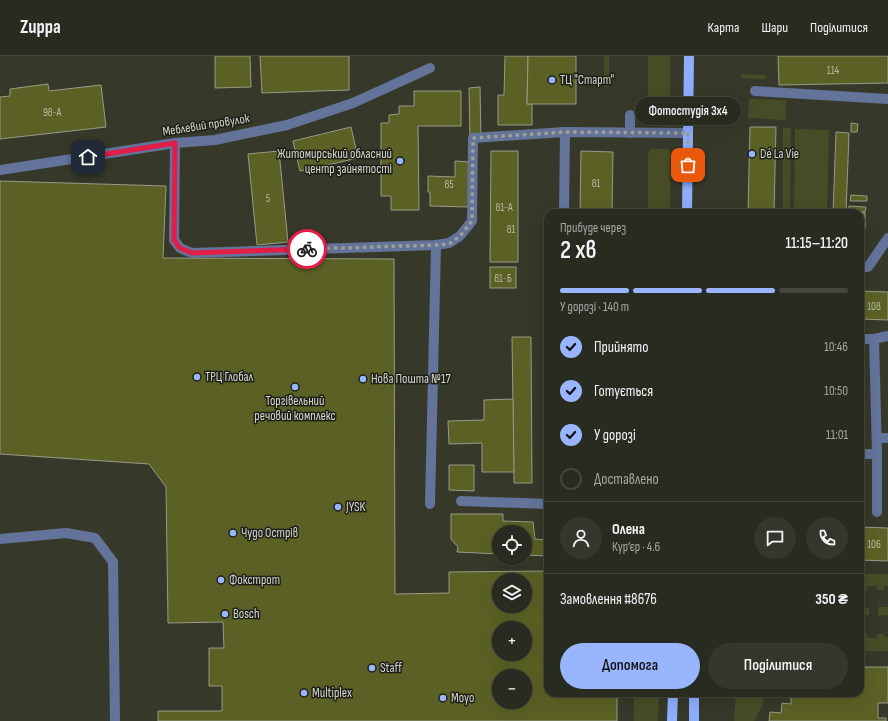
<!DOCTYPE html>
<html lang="uk">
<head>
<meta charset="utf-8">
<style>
  body { margin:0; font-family:"Sofia Sans Condensed",sans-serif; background:#34372c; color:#f1f3f6; height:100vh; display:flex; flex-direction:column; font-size:15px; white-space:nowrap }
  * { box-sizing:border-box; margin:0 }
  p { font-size:13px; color:#a5a7a4 }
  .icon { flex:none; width:22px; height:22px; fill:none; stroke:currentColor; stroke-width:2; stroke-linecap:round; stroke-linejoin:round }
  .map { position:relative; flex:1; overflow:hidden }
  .panel { position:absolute; left:544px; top:153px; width:320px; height:488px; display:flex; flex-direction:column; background:#282b1f; border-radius:12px; box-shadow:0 4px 16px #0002,0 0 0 1px #44473d }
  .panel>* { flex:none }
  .fabs { position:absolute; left:492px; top:469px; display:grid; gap:8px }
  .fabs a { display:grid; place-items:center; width:40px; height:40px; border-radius:50%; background:#282b1f; box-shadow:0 4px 16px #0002,0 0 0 1px #44473d; font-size:20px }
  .pin { position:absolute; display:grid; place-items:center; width:34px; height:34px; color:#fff; margin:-17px; border-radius:8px; box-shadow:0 2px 6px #0006 }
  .courier { position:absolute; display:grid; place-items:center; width:40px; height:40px; margin:-20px; border:3px solid #e11d48; border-radius:50%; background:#fff; color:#222; box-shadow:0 1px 5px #0007 }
  .bubble { position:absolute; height:28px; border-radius:14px; background:#282b1f; box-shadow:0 4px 16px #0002,0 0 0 1px #44473d; font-size:13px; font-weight:600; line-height:28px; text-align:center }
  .head em { font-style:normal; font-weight:600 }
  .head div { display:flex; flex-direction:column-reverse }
  .head { display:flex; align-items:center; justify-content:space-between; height:68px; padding:0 16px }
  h1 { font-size:26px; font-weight:600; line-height:30px }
  .bar { display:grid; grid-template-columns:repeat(4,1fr); gap:6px 4px; align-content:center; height:48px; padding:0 16px }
  .bar i { height:5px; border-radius:3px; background:#44473d }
  .bar .active { background:#99b5fd }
  .bar p { grid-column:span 4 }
  .line { display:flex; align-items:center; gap:10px; padding:0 16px; border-top:1px solid #44473d }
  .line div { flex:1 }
  .round { display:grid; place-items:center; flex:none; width:42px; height:42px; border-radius:21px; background:#34372c }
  ol { padding:0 16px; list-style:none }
  li { display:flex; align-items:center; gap:12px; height:44px }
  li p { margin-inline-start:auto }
  li .icon { padding:4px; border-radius:50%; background:#99b5fd; color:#111; stroke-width:4 }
  li:last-child { color:#a5a7a4 }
  li i { width:22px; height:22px; border:2px solid #44473d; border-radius:50% }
  .button { display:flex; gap:8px; margin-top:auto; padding:8px 16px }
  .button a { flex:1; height:46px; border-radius:24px; background:#99b5fd; color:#111; font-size:16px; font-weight:600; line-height:46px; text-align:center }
  .button a+a { background:#34372c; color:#f1f3f6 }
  header { display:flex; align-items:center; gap:24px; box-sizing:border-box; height:56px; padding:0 20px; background:#282b1f; border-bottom:1px solid #44473d }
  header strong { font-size:19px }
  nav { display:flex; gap:22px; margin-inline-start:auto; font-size:14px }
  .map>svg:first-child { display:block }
</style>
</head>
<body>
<header>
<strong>Zuppa</strong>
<nav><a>Карта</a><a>Шари</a><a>Поділитися</a></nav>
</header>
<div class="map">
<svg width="888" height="665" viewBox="0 0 888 665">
  <rect width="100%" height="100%" fill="#363929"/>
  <!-- green -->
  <g fill="#484c26">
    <rect x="604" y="0" width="5" height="31"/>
    <path d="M648 0H670V59L668 62 650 61 648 59Z"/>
    <path d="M741 18 766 19V23L741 22Z"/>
    <path d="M749 43 786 44V64L748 62Z"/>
    <path d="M783 72H791L790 157H783Z"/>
    <path d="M795 73 829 74 827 157H794Z"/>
    <path d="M651 93H669L670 96V157H648V98Z"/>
    <path d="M860 518H888V530H884V534H877V530H867V534H860Z"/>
    <path d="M888 551V559L878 560V551Z"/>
    <rect x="860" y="552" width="9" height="7"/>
    <path d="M861 578H867L868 582H877V578H884V581H888V595H860Z"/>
    <path d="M634 637H659L658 665H634Z"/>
    <path d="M736 637H763V648L754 665H734Z"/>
  </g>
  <!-- building -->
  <g fill="#5b6125" stroke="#989b88" fill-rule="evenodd">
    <path d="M215 0H250L251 31 215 32Z"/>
    <path d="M260 0H349V34L262 37Z"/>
    <path d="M505 0H528L527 48H532V69H498V39H504Z"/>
    <path d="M528 0H576V48H527Z"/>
    <path d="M778 0H888V27L779 29Z"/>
    <path d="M48 28 49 35 101 29 106 71 0 83V41L10 40V33Z"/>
    <path d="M480 31 481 83 470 84 469 32Z"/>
    <path d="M414 35H461V70H418L419 154H391V140H381V67H389V59L399 58V50H414Z"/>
    <path d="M851 67 858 68 857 76H851Z"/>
    <path d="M351 71 358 102 300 115 293 85Z"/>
    <path d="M750 71H776L774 157H748Z"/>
    <path d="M836 76 849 77 846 157H833Z"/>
    <path d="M279 95 288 186 257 189 248 98Z"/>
    <path d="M491 95H518V206H490Z"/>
    <path d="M581 95 613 96 612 157H580Z"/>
    <path d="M455 105 470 106 469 151 430 150V136H428V120L455 121Z"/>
    <path d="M0 125 166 130 163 202 394 203 395 538 449 537V516L548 515V637H617V665H158V655H222V630H209V592H224L223 566 168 567 166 431 149 408 0 398ZM499 524H525V550H499ZM499 572H525V598H499ZM499 620H525V646H499Z"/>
    <path d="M851 139 867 140V145H850Z"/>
    <path d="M849 150 866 151 865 156H849Z"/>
    <rect x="860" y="157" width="5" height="6"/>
    <rect x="860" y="165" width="5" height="7"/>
    <rect x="490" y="211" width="26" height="21"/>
    <path d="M860 235 888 236V264L860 263Z"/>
    <path d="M512 281H531L532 427H514Z"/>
    <path d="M513 343 514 416H482V387L449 388 448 365 484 364V344Z"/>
    <path d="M449 409H474V435L449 434Z"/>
    <path d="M451 458H503V465L533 466 535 483 548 484V500L525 499V476H499V498L457 496 458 491 451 483Z"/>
    <path d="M860 471 888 472V505L860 504Z"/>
    <path d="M860 611H888V647H878V662H886V665H769L770 656 781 657 782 647 791 648V637L832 638 833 637H860Z"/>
  </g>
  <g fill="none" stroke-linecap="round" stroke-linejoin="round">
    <!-- minor -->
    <g stroke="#63739a" stroke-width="10">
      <path d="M755 35 888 43"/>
      <path d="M630 59V77"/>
      <path d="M175 87 174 184 180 192 192 197 436 189 449 187 460 180 472 165 473 82 565 76 688 77"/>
      <path d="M0 114 175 87 215 84 287 69 353 47 430 12"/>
      <path d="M564 157 565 76"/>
      <path d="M860 211H868L888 182"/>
      <path d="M860 283H874L888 280"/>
      <path d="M877 382H888"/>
      <path d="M860 398H877L874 283"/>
      <path d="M461 445 548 448"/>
      <path d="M430 448 436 189"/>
      <path d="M877 456V398"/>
      <path d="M0 483 66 477 95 482 113 506 115 665"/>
    </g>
    <!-- major -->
    <g stroke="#8eadfd" stroke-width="10">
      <path d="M687 157 689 0"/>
      <path d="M672 665 673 637"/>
      <path d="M694 665V637"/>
    </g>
  </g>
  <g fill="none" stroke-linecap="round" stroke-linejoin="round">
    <!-- done -->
    <path stroke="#9da094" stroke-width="4" stroke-dasharray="0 7.2" d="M307 193 436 189 449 188 460 180 472 165 473 82 565 76 688 77V109"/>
    <!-- route -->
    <path stroke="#e11d48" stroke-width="5" d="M88 101 175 87 174 184 180 192 192 197 307 193"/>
  </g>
  <!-- markers -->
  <g fill="#99b5fd" stroke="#1e1f18" stroke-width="1.5">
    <circle cx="552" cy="24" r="4"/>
    <circle cx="752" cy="98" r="4"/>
    <circle cx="400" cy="105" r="4"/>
    <circle cx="197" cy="321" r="4"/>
    <circle cx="363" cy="323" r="4"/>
    <circle cx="295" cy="331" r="4"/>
    <circle cx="338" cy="451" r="4"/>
    <circle cx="233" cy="477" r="4"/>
    <circle cx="221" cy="524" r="4"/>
    <circle cx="225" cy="558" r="4"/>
    <circle cx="372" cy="612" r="4"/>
    <circle cx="304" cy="637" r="4"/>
    <circle cx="443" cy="642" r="4"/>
  </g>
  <g text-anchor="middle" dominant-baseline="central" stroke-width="3" stroke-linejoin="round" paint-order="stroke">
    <!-- number labels -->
    <g font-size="11" fill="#b6baa3">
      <text x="833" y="14">114</text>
      <text x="52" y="56">98-А</text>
      <text x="596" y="127">81</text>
      <text x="449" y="128">85</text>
      <text x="268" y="142">5</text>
      <text x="504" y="151">81-А</text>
      <text x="511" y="173">81</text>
      <text x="503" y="222">81-Б</text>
      <text x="874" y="250">108</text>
      <text x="874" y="488">106</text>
    </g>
    <!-- poi labels -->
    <g font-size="13" fill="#d5d7cd" stroke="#1e1f18" text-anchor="start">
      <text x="560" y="24">ТЦ "Старт"</text>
      <text x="392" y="98" text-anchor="end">Житомирський обласний<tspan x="392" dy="15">центр зайнятості</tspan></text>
      <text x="760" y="98">Dé La Vie</text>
      <text x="205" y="321">ТРЦ Глобал</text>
      <text x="371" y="323">Нова Пошта №17</text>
      <text x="295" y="345" text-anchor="middle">Торгівельний<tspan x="295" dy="15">речовий комплекс</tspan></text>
      <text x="346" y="451">JYSK</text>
      <text x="241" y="477">Чудо Острів</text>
      <text x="229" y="524">Фокстрот</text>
      <text x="233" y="558">Bosch</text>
      <text x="380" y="612">Staff</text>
      <text x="312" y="637">Multiplex</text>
      <text x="451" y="642">Moyo</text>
    </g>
    <!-- street labels -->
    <g font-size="13" fill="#d5d7cd" stroke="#1e1f18">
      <text transform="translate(206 69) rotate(-9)">Меблевий провулок</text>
    </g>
  </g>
</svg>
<div class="fabs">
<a><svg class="icon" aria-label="locate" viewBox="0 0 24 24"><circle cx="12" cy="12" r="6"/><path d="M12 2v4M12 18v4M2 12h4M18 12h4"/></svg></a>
<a><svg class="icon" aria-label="layers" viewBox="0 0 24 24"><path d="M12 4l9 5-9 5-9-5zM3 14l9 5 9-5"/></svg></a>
<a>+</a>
<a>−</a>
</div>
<div class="pin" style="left:688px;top:109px;background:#ea580c"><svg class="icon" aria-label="bag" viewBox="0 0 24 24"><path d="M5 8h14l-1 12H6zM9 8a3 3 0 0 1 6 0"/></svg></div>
<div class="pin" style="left:88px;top:101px;background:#1f2937"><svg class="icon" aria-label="home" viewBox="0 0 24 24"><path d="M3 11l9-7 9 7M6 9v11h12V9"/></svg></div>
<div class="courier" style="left:307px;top:193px"><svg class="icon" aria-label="bike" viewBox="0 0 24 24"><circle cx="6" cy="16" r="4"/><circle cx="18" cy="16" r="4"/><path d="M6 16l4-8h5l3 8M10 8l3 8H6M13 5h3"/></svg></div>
<div class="bubble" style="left:635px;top:41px;width:106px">Фотостудія 3х4</div>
<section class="panel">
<div class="head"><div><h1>2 хв</h1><p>Прибуде через</p></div><em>11:15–11:20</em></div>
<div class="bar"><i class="active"></i><i class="active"></i><i class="active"></i><i></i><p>У дорозі · 140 m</p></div>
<ol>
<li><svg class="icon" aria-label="check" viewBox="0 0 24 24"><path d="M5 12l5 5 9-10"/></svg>Прийнято<p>10:46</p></li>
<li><svg class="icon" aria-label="check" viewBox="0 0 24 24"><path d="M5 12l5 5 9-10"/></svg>Готується<p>10:50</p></li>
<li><svg class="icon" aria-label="check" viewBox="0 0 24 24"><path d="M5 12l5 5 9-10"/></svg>У дорозі<p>11:01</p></li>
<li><i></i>Доставлено</li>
</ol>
<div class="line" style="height:72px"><a class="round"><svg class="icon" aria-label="person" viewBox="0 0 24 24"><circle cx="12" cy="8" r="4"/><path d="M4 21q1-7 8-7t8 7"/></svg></a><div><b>Олена</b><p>Кур’єр · 4.6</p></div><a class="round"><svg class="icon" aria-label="chat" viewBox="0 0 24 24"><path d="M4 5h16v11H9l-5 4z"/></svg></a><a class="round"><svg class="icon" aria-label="phone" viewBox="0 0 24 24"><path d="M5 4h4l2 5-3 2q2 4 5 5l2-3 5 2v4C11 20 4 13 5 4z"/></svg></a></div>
<div class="line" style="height:52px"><div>Замовлення #8676</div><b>350 ₴</b></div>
<div class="button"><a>Допомога</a><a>Поділитися</a></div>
</section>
</div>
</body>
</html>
